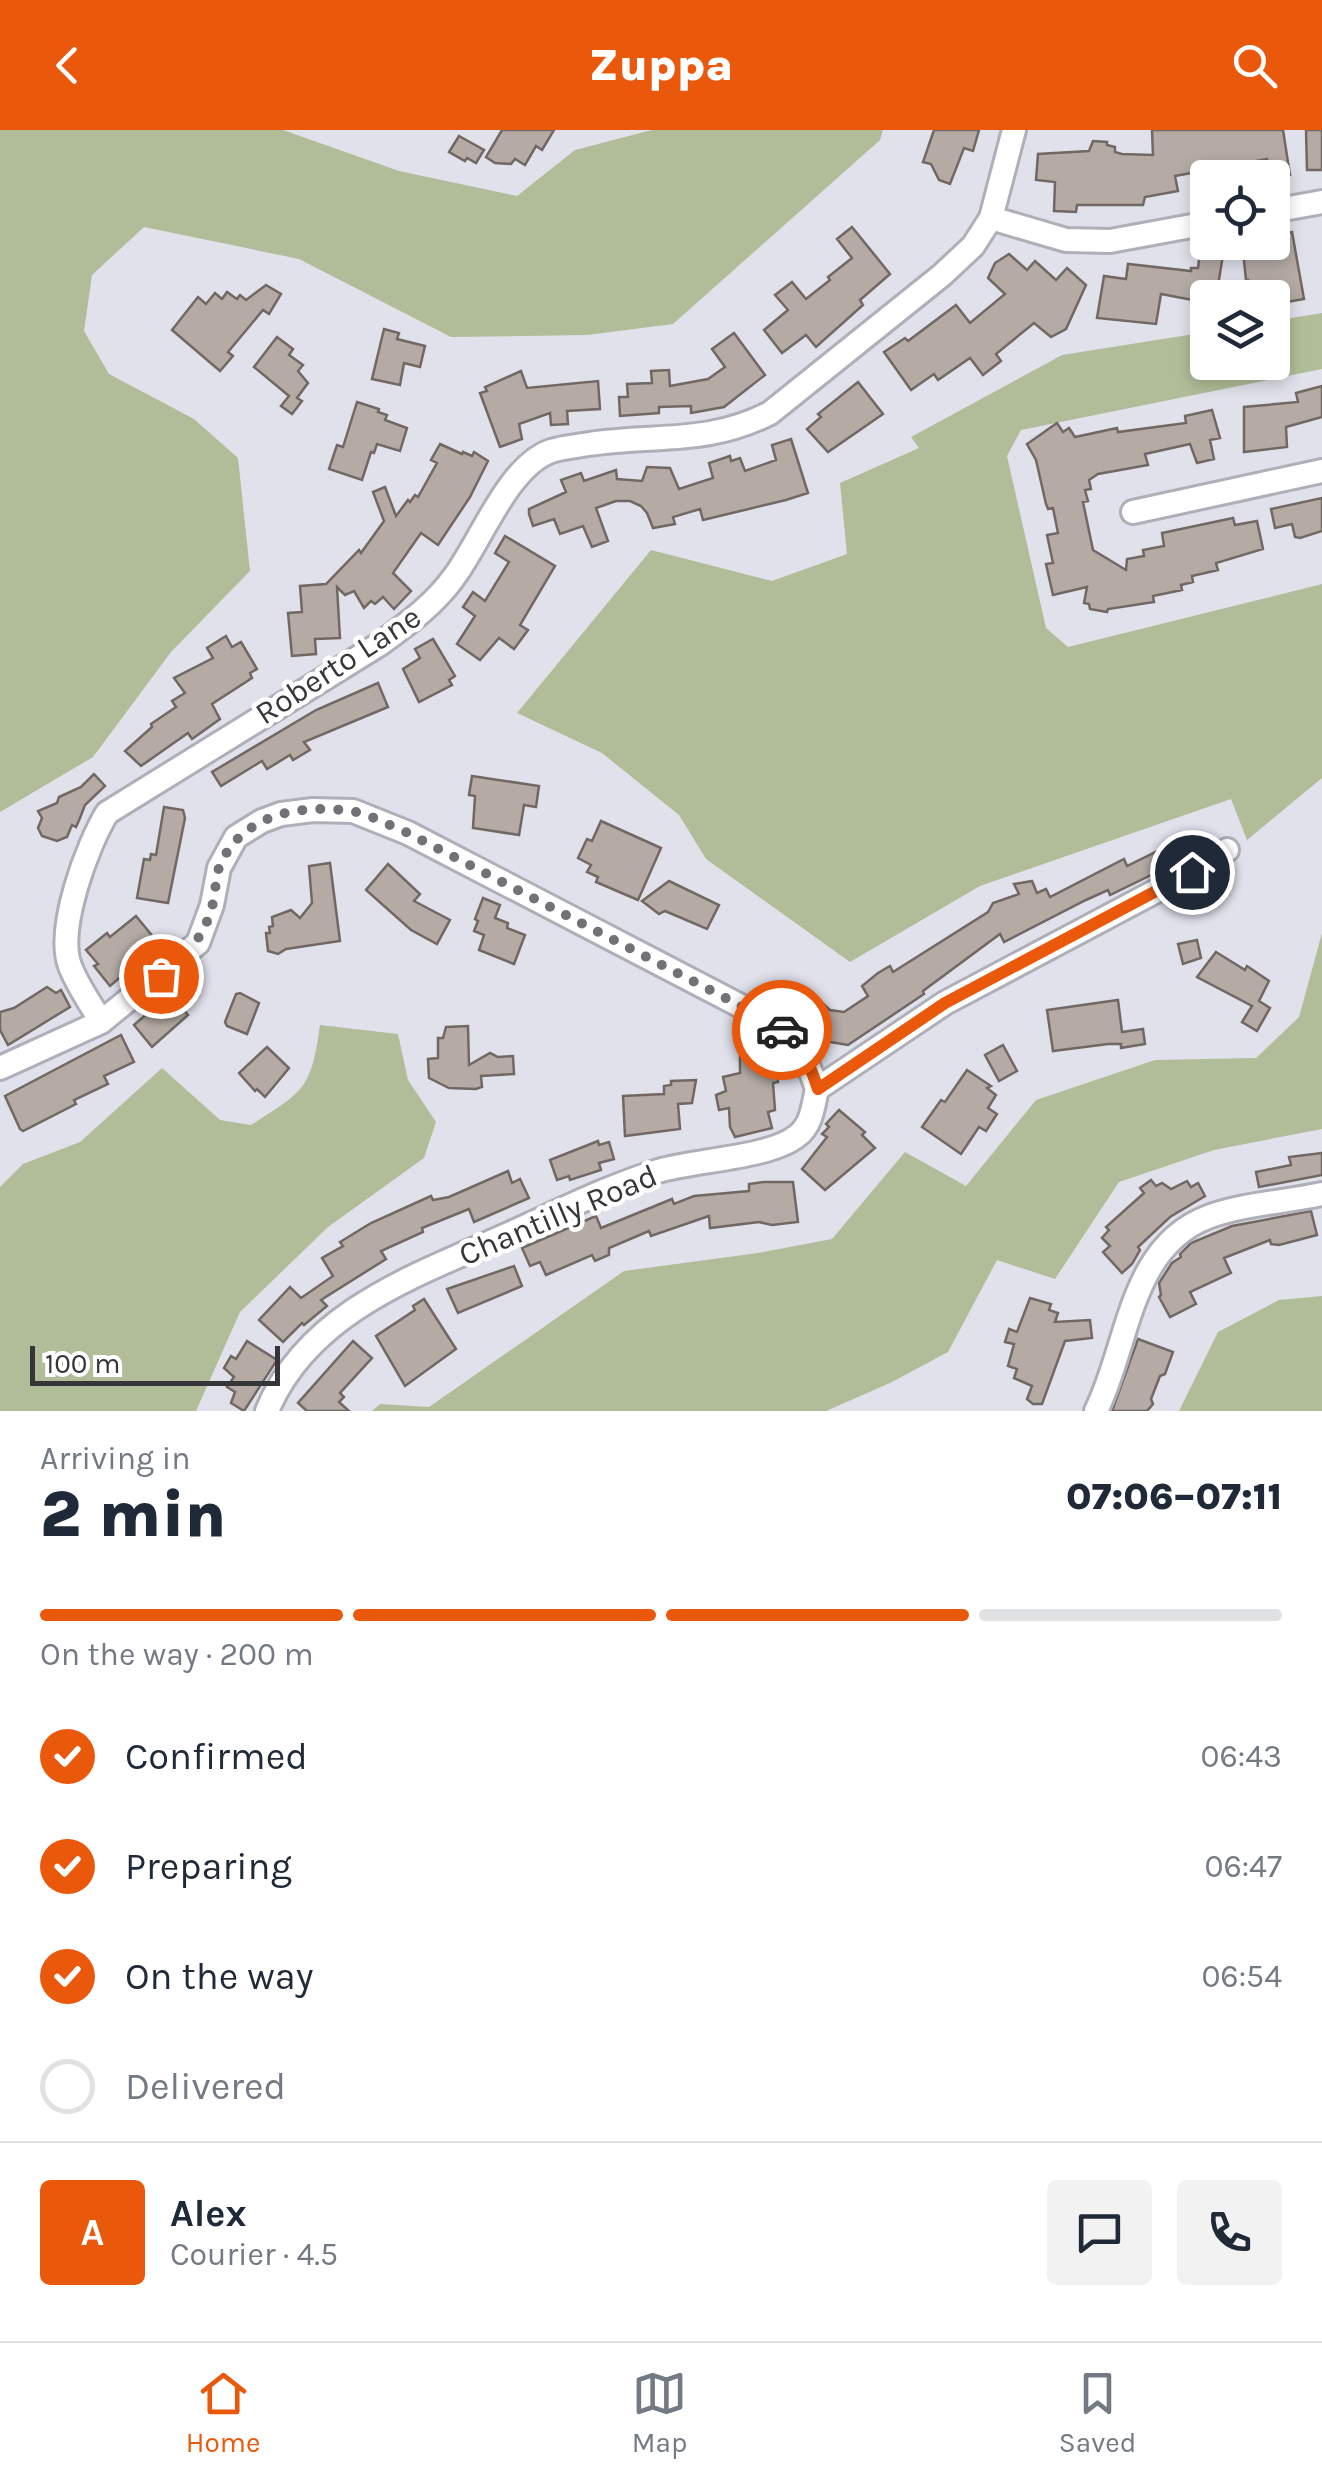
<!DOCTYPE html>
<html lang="en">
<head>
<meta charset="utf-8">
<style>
  body { margin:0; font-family:Karla,sans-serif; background:#f2f2f3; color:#1f2937; height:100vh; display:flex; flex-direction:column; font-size:38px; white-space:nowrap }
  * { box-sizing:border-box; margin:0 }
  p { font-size:32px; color:#747a83 }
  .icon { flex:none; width:55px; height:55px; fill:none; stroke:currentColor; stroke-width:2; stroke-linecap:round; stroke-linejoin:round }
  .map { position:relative; height:1281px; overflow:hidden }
  .panel { display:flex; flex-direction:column; background:#fff; flex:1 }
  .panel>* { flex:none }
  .controls { position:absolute; left:1190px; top:30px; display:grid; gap:20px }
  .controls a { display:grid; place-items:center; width:100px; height:100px; border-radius:10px; background:#fff; box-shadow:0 5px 15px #0003; font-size:50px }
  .scale { position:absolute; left:30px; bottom:25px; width:250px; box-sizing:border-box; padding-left:10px; border:5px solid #36353a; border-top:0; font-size:28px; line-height:35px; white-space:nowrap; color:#36353a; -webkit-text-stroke:8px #fff; paint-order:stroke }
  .pin { position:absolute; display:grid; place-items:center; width:85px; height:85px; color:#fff; margin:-42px; border:5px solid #fff; border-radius:50%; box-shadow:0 2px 10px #0007 }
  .courier { position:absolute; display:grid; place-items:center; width:100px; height:100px; margin:-50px; border:8px solid #ea580c; border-radius:50%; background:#fff; color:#222; box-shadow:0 2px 12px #0007 }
  .summary em { font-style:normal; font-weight:800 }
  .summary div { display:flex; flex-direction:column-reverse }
  .summary { display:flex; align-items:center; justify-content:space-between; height:170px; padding:0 40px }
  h1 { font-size:65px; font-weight:800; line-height:75px }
  .bar { display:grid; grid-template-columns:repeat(4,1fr); gap:15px 10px; align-content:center; height:120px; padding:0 40px }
  .bar i { height:12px; border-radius:8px; background:#e0e1e3 }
  .bar .selected { background:#ea580c }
  .bar p { grid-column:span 4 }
  .line { display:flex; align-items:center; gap:25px; padding:0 40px; border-top:2px solid #e0e1e3 }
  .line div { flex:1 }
  .round { display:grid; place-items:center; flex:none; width:105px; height:105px; border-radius:10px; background:#f2f2f3 }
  ol { padding:0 40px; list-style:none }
  li { display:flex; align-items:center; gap:30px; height:110px }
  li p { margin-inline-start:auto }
  li .icon { padding:10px; border-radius:50%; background:#ea580c; color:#fff; stroke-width:4 }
  li:last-child { color:#747a83 }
  li i { width:55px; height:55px; border:5px solid #e0e1e3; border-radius:50% }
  header { display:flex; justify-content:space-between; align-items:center; height:130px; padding:0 40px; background:#ea580c; color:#fff; font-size:45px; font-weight:800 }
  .dock { display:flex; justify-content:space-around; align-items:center; height:140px; border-top:2px solid #e0e1e3; background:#fff; font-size:28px; color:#747a83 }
  .dock a { display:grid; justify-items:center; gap:5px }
  .dock .selected { color:#ea580c }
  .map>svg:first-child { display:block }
</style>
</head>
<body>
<header><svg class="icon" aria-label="back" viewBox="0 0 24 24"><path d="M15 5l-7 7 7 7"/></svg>Zuppa<svg class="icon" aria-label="search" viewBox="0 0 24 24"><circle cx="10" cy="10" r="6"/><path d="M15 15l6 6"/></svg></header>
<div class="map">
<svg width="1322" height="1281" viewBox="0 0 1322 1281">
  <rect width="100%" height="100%" fill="#e1e1ec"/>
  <!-- green -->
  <g fill="#b0bd98">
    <path d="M0 0H283L399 41 517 66 575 20 652 0H883L880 10 673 194 587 205 451 207 299 129 144 97 92 145 84 201 109 244 194 289 238 328 250 441 171 522 93 627 0 682Z"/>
    <path d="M1322 183V239L1021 300 1007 326 1046 498 1068 517 1322 454V648L1247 710 1231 669 980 756 850 832 706 729 679 685 602 623 517 583 651 420 772 451 847 424 840 353 919 318 911 307 1062 225 1207 202 1208 232H1272L1273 191Z"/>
    <path d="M1322 803V999L1214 1020 1119 1052 1055 1149 997 1130 948 1222 890 1253 826 1281H372L380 1274 429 1277 624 1141 758 1123 832 1109 905 1022 966 1056 1036 970 1155 930 1256 928 1299 887Z"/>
    <path d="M320 895 398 904 408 950 436 992 424 1028 328 1097 240 1182 196 1281H0V1057L23 1034 80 1012 162 938 220 990 251 995C304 961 311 960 320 895Z"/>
    <path d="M1322 1166V1281H1179L1218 1202 1279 1170Z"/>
  </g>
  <!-- building -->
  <g fill="#b5aaa4" stroke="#726863" stroke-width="2.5">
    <path d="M502 0H554L542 20 536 16 525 35 515 29 511 34 495 33 486 27Z"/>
    <path d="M934 0H979L973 21 964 18 950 54 939 50 931 34 923 32Z"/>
    <path d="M1152 0H1283L1290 45 1272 49 1267 29 1175 46 1178 61 1145 67 1143 75H1077L1076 82 1054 81 1055 52 1036 50 1038 24 1089 21 1093 11 1107 12V15L1115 17V22L1122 24 1153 25Z"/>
    <path d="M1306 0H1322V40H1307Z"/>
    <path d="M459 6 484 20 476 33 467 28 465 31 449 22Z"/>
    <path d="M852 97 890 144 860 170 863 175 816 217 806 205 782 223 764 200 788 180 775 165 792 152 806 169 830 150 828 147 852 128 837 109Z"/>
    <path d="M1292 102 1304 169 1287 172 1286 162 1252 168 1248 150H1246L1242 112H1272V106Z"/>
    <path d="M1200 122 1223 125 1216 168H1208V173L1161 164 1156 194 1097 188 1104 146 1126 149 1128 134 1191 141V138H1198Z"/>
    <path d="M1009 124 1027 140 1035 131 1056 150 1067 138 1086 155 1066 199 1051 207 1034 193 996 224 1001 231 983 245 970 228 938 250 934 244 911 260 884 222 905 208 908 211 956 175 970 193 1005 164 988 148 995 133Z"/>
    <path d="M266 155 281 164 269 184 263 180 228 222 233 226 220 241 172 200 198 167 206 174 215 163 222 169 227 162 237 169 240 165 246 170Z"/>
    <path d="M384 199 399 203 397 209 425 216 420 237 404 233 400 255 372 249Z"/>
    <path d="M734 203 765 245 724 277 691 283V276L659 277V283L620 286 619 267H628L627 254 652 253 651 241 669 240 670 256 708 249 725 237 712 219Z"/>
    <path d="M277 207 293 219 289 225 303 235 298 241 308 253 297 268 302 271 292 284 281 276 289 266 254 237Z"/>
    <path d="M521 241 527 258 598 251 600 279 567 281 568 294 551 295 550 283 519 294 522 309 500 317 480 263 487 261 485 257Z"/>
    <path d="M858 252 883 284 828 322 807 299 821 287 818 284Z"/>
    <path d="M1322 256V287L1286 297 1287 317 1244 322V277L1298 272 1296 263Z"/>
    <path d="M357 272 379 279 378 282 387 285 385 290 407 298 400 321 377 314 374 323 371 322 362 350 329 339 337 315 343 317Z"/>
    <path d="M1212 280 1220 308 1210 310 1214 329 1197 333 1190 314 1145 324 1148 335 1098 344 1089 350 1091 359 1085 360 1088 371 1083 372 1093 420 1126 440 1127 429 1144 426 1143 420 1164 416 1162 403 1233 388 1235 395 1257 391 1263 419 1216 433 1218 440 1192 446 1193 452 1181 455 1182 460 1153 466 1154 472 1108 479 1107 482 1090 479 1089 474 1084 473 1087 457 1053 465 1046 434 1053 433 1047 405 1058 403 1053 378 1048 379 1046 374 1036 330 1027 314 1057 293 1063 302 1069 298 1075 307 1117 298 1118 302 1186 293 1185 286Z"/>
    <path d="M791 309 808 363 786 370 703 390 700 379 673 387 675 394 653 398 647 383 641 376 630 371H616L596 378 608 411 592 417 583 396 560 404 554 389 533 396 529 384V379L566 362 561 350 581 343 584 351 616 340 617 349 642 351 647 337 670 338 679 359 713 348 709 333 730 326 731 331 740 328 745 341 776 330 772 315Z"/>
    <path d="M440 314 462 324 463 322 472 326 474 322 488 331 470 367 438 415 421 403 393 443 411 461 394 479 383 467 375 474 371 471 364 478 354 461 345 465 337 457 340 508 315 509 316 524 292 526 288 483 302 482 300 456 326 454 359 420 361 423 384 391 373 362 385 357 396 386 408 370 410 372 415 365 418 367 437 333 431 330Z"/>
    <path d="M1322 368V401L1300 408 1295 407 1292 394 1275 398 1271 379Z"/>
    <path d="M505 406 555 436 520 495 528 500 514 519 499 508 480 530 457 514 475 486 463 477 473 462 485 471 509 432 495 423Z"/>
    <path d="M226 506 232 517 241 512 257 539 250 543 252 548 212 574 220 589 192 609 188 603 141 636 125 621 152 597 151 594 176 577 172 571 185 563 174 548 213 528 207 518Z"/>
    <path d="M433 509 455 546 449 550 452 555 419 572 403 539 420 528 415 519Z"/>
    <path d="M378 553 388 577 304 612 310 620 293 630 290 625 267 639 262 631 221 656 212 642 316 580Z"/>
    <path d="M94 644 105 656 85 675 80 688 76 697 72 695 67 707 57 711 42 706 38 698 42 688 38 681 57 673 59 667 81 657Z"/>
    <path d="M472 646 539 656 536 677 524 675 519 705 473 698 475 666 469 665Z"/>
    <path d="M164 677 183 680 185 688 168 773 137 768 144 729 150 730 151 724 156 725Z"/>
    <path d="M601 691 661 718 638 770 596 752 598 747 587 742 591 735 578 728 587 709 592 711Z"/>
    <path d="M1192 704 1199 720 1184 729 1110 765 1108 760 1086 770 1004 812 1000 804 923 861 924 864 848 915 824 911 791 875 807 859 830 880 844 882 868 866 862 856 878 843 890 836 893 842 988 782 993 773 1019 764 1014 754 1032 751 1037 763 1046 759 1050 767 1124 729 1127 736Z"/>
    <path d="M330 733 340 811 286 819 278 824 268 821 266 803H270L269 797 273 796 272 787 291 780 300 788 312 773 309 736Z"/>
    <path d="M388 734 420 764 414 771 450 790 437 814 411 800 366 760Z"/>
    <path d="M669 751 719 775 707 799 665 781 659 784 642 771Z"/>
    <path d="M483 768 500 775 495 788 508 793 507 798 525 805 514 834 479 820 484 805 474 801 478 791 475 789Z"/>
    <path d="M136 786 159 814 110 856 94 836 98 834 86 820 107 803 110 807Z"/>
    <path d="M1197 810 1201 828 1183 834 1178 814Z"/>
    <path d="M1216 822 1245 840 1247 836 1269 851 1259 871 1270 878 1257 901 1242 892 1252 876 1197 847Z"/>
    <path d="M179 856 189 876 184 880 188 885 152 917 134 895Z"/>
    <path d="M47 857 56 863 61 860 70 877 8 915 0 900V882L14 878Z"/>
    <path d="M240 863 259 873 247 904 227 896 225 892 236 864Z"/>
    <path d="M1118 870 1122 902 1143 899 1145 914 1121 918V914H1108L1053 921 1047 880Z"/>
    <path d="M468 896 469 935 490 923 498 927 513 926 514 944 481 946 482 957 476 959 449 958 429 948 428 929 438 928V908H443L446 897Z"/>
    <path d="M121 905 134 932 104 946 108 954 74 970 76 974 23 1001 20 999 5 966Z"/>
    <path d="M1003 915 1017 941 999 951 985 925Z"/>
    <path d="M267 917 289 938 265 967 257 959 255 961 239 943Z"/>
    <path d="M758 917 761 926 774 933 778 952 773 953 775 980 768 982 772 998 735 1007 730 997 729 978 719 980 716 965 726 961 723 947 740 943V921Z"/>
    <path d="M967 940 991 956 987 958 996 965 988 978 997 984 986 1001 979 997 961 1024 922 997 941 970 945 972Z"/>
    <path d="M696 950 692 973 678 974 680 999 625 1006 623 966 664 964V956L671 955V951Z"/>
    <path d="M839 980 865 1002 862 1005 875 1018 825 1060 802 1039 827 1007 822 1004 829 997 826 994Z"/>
    <path d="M598 1011 599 1015 609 1012 614 1029 599 1033 601 1040 570 1050 569 1046 557 1050 550 1030Z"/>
    <path d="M1322 1023V1045L1259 1057 1256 1042 1291 1035 1289 1027Z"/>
    <path d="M508 1041 512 1053 520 1049 529 1068 474 1092 469 1079 422 1098 423 1102 381 1121 386 1129 321 1170 327 1176 304 1195 302 1193 283 1212 259 1190 290 1157 301 1168 333 1146 322 1128 343 1116 340 1112 371 1093 431 1066 433 1070 449 1067Z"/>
    <path d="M1151 1050 1156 1056 1162 1053 1171 1059 1187 1051 1191 1057 1198 1053 1205 1066 1170 1087 1138 1117 1140 1120 1132 1134 1122 1143 1103 1122 1110 1116 1102 1108 1109 1100 1106 1097 1144 1063 1140 1058Z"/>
    <path d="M763 1052H793L798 1092 772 1095 759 1092 710 1098 709 1086 651 1106 649 1101 609 1118V1125L595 1131 592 1125 546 1145 540 1132 530 1136 522 1118 596 1086 601 1098 672 1069 674 1074 694 1066 749 1061V1054Z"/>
    <path d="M1311 1081 1317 1105 1279 1115 1271 1114 1270 1110 1224 1128 1231 1143 1190 1162 1196 1174 1170 1187 1159 1167 1161 1165 1159 1153 1172 1133 1181 1127 1180 1124 1191 1113 1232 1096Z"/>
    <path d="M514 1136 522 1156 458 1183 447 1159Z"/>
    <path d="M1030 1168 1051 1174 1049 1180 1058 1183 1055 1192 1090 1190 1092 1208 1065 1211 1042 1274H1033L1027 1269 1032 1256 1014 1248 1017 1239 1008 1236 1014 1214 1005 1212 1009 1199 1017 1202Z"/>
    <path d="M424 1169 456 1219 405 1256 376 1206 415 1180 413 1176Z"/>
    <path d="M1138 1209 1173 1222 1165 1244 1160 1246 1151 1269 1153 1274 1147 1281H1112Z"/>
    <path d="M247 1211 277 1230 244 1281 231 1273 235 1262 227 1257 234 1247 224 1238 231 1226 236 1229Z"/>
    <path d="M353 1211 372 1228 340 1263 344 1267 339 1272 349 1281H307L298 1273Z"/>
  </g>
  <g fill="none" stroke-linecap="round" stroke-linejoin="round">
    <!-- minor casing -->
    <g stroke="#afafb9" stroke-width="28">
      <g id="minor">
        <path d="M1272 81 1322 72"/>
        <path d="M991 88 1066 110 1110 111 1208 93"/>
        <path d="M1133 382 1322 341"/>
        <path d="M101 892C91 874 77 855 70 836 56 799 87 716 107 683L380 514C407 494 434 475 454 447 481 411 508 336 551 321 563 317 577 316 589 314 655 304 708 315 770 283L942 145 973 116 991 88 1014 0"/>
        <path d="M0 938 101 892 198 813 212 775 219 738 236 707 262 691 281 684 313 680 353 681 408 703 762 887C796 909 804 920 817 959"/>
        <path d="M267 1281C309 1180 420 1144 511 1103 560 1081 607 1057 658 1041 694 1030 770 1028 797 1006 812 995 813 976 817 959L945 873 1192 742 1227 720"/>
        <path d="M1096 1281C1129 1215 1129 1117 1208 1087 1243 1074 1285 1072 1322 1064"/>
      </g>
    </g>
    <!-- minor -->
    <use href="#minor" stroke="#fff" stroke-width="22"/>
  </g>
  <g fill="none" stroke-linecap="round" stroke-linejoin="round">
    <!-- done -->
    <path stroke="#727178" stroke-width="10" stroke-dasharray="0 18" d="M161 846C188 822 204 809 213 773 216 761 215 747 220 735 243 684 299 674 351 681 370 684 390 696 408 703L762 887 782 900"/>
    <!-- route -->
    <path stroke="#ea580c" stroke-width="12" d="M782 900C803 914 810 936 818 959L945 873 1192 742"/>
  </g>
  <g text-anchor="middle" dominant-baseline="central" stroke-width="9" stroke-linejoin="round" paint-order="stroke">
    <!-- street labels -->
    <g font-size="32" fill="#36353a" stroke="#fff">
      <text transform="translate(338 535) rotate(-33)">Roberto Lane</text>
      <text transform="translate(558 1085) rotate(-23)">Chantilly Road</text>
    </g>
  </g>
</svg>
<div class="controls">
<a><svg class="icon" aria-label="locate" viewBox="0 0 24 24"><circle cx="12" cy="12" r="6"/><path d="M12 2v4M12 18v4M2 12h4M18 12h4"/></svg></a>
<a><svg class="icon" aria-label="layers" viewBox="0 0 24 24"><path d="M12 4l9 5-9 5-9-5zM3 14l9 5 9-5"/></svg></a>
</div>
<div class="scale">100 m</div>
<div class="pin" style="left:161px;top:846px;background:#ea580c"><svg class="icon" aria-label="bag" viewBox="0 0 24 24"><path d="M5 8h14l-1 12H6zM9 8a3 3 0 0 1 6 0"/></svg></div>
<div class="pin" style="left:1192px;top:742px;background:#1f2937"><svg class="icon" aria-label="home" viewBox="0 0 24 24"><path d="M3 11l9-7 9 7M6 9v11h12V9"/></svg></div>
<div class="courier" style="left:782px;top:900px"><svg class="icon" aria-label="car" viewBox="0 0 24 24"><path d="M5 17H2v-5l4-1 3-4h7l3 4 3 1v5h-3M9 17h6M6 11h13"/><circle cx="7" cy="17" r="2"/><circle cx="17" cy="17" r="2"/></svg></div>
</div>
<section class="panel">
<div class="summary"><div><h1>2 min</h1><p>Arriving in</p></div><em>07:06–07:11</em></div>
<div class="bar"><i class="selected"></i><i class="selected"></i><i class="selected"></i><i></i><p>On the way · 200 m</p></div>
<ol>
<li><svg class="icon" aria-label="check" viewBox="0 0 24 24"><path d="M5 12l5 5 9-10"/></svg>Confirmed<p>06:43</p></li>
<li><svg class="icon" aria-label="check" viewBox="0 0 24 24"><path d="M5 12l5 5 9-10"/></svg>Preparing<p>06:47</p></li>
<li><svg class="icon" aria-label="check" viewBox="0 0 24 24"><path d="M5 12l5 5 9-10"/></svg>On the way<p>06:54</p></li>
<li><i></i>Delivered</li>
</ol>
<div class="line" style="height:180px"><b class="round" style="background:#ea580c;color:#fff">A</b><div><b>Alex</b><p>Courier · 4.5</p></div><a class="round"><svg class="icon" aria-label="chat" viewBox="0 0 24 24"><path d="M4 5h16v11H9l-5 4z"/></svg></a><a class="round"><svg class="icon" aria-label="phone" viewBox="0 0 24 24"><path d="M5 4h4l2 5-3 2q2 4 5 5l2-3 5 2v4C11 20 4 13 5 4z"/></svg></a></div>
</section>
<nav class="dock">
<a class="selected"><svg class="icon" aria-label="home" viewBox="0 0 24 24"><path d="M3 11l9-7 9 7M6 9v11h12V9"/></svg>Home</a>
<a><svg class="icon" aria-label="map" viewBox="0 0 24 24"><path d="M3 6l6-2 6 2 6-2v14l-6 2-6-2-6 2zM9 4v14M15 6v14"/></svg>Map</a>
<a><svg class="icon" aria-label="saved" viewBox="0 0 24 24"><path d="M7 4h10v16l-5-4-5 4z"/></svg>Saved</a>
</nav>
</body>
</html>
